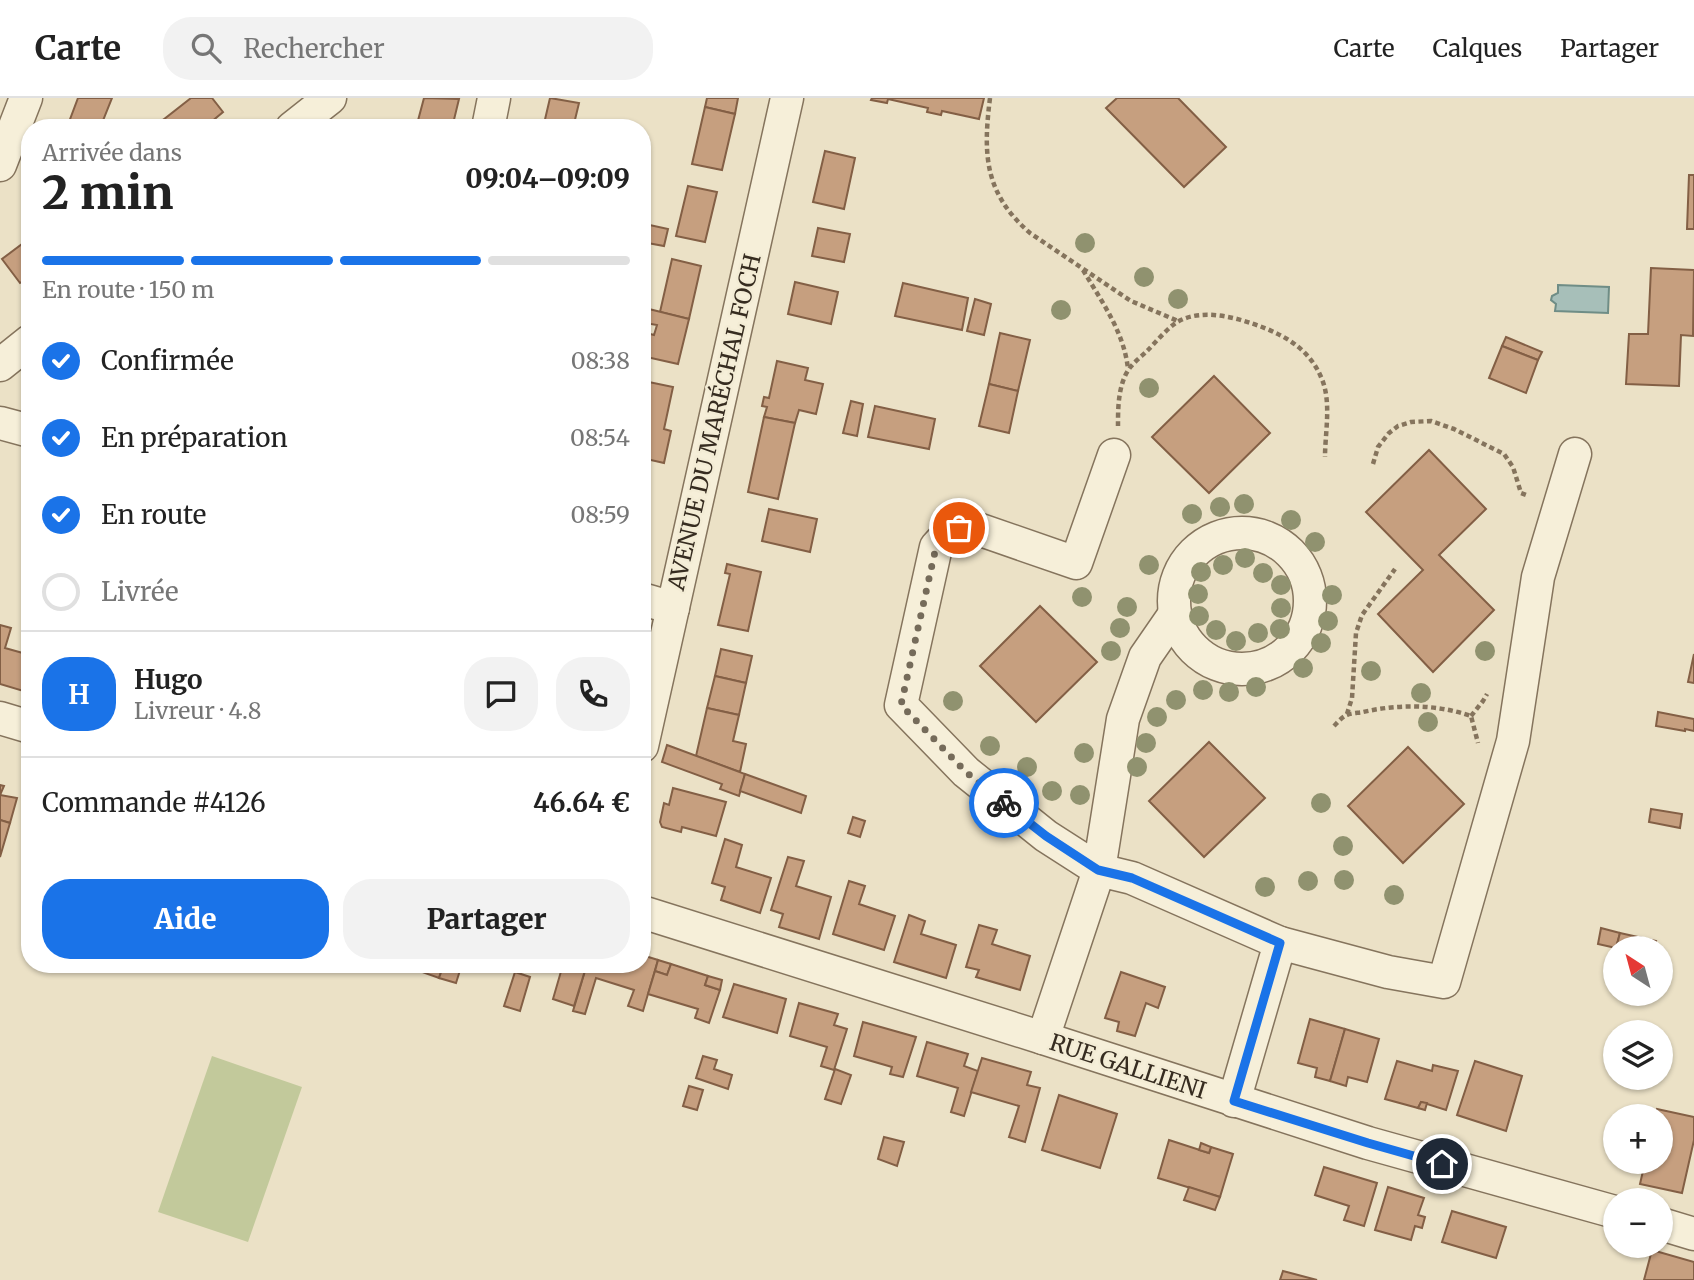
<!DOCTYPE html>
<html lang="fr">
<head>
<meta charset="utf-8">
<style>
  body { margin:0; font-family:Merriweather,serif; background:#f2f2f2; color:#222; height:100vh; display:flex; flex-direction:column; font-size:26px; white-space:nowrap }
  * { box-sizing:border-box; margin:0 }
  p { font-size:23px; color:#767676 }
  .icon { flex:none; width:38px; height:38px; fill:none; stroke:currentColor; stroke-width:2; stroke-linecap:round; stroke-linejoin:round }
  .map { position:relative; flex:1; overflow:hidden }
  .sheet { position:absolute; left:21px; top:21px; width:630px; height:854px; display:flex; flex-direction:column; background:#fff; border-radius:28px; box-shadow:0 2px 5px #0004 }
  .sheet>* { flex:none }
  .needle { width:46px; rotate:324deg }
  .fabs { position:absolute; left:1603px; top:838px; display:grid; gap:14px }
  .fabs a { display:grid; place-items:center; width:70px; height:70px; border-radius:50%; background:#fff; box-shadow:0 2px 5px #0004; font-size:35px }
  .pin { position:absolute; display:grid; place-items:center; width:60px; height:60px; color:#fff; margin:-30px; border:4px solid #fff; border-radius:50%; box-shadow:0 2px 7px #0007 }
  .courier { position:absolute; display:grid; place-items:center; width:70px; height:70px; margin:-35px; border:5px solid #1a73e8; border-radius:50%; background:#fff; color:#222; box-shadow:0 2px 9px #0007 }
  .headline em { font-style:normal; font-weight:800 }
  .headline div { display:flex; flex-direction:column-reverse }
  .headline { display:flex; align-items:center; justify-content:space-between; height:119px; padding:0 21px }
  h1 { font-size:46px; font-weight:800; line-height:52px }
  .bar { display:grid; grid-template-columns:repeat(4,1fr); gap:10px 7px; align-content:center; height:84px; padding:0 21px }
  .bar i { height:9px; border-radius:5px; background:#e0e0e0 }
  .bar .current { background:#1a73e8 }
  .bar p { grid-column:span 4 }
  .line { display:flex; align-items:center; gap:18px; padding:0 21px; border-top:2px solid #e0e0e0 }
  .line div { flex:1 }
  .round { display:grid; place-items:center; flex:none; width:74px; height:74px; border-radius:28px; background:#f2f2f2 }
  ol { padding:0 21px; list-style:none }
  li { display:flex; align-items:center; gap:21px; height:77px }
  li p { margin-inline-start:auto }
  li .icon { padding:7px; border-radius:50%; background:#1a73e8; color:#fff; stroke-width:4 }
  li:last-child { color:#767676 }
  li i { width:38px; height:38px; border:4px solid #e0e0e0; border-radius:50% }
  .action { display:flex; gap:14px; margin-top:auto; padding:14px 21px }
  .action a { flex:1; height:80px; border-radius:28px; background:#1a73e8; color:#fff; font-size:28px; font-weight:800; line-height:80px; text-align:center }
  .action a+a { background:#f2f2f2; color:#222 }
  header { display:flex; align-items:center; gap:42px; box-sizing:border-box; height:98px; padding:0 35px; background:#fff; border-bottom:2px solid #e0e0e0 }
  header strong { font-size:33px }
  nav { display:flex; gap:38px; margin-inline-start:auto; font-size:24px }
  .search { width:490px; height:63px; background:#f2f2f2; display:flex; align-items:center; gap:18px; box-sizing:border-box; padding:0 24px; border-radius:28px; color:#767676; font-size:26px }
  .map>svg:first-child { display:block }
</style>
</head>
<body>
<header>
<strong>Carte</strong>
<div class="search"><svg class="icon" aria-label="search" viewBox="0 0 24 24"><circle cx="10" cy="10" r="6"/><path d="M15 15l6 6"/></svg>Rechercher</div>
<nav><a>Carte</a><a>Calques</a><a>Partager</a></nav>
</header>
<div class="map">
<svg width="1694" height="1182" viewBox="0 0 1694 1182">
  <rect width="100%" height="100%" fill="#ebe1c6"/>
  <!-- green -->
  <path fill="#c2c99b" d="M212 958 302 989 248 1144 158 1114Z"/>
  <!-- water -->
  <path fill="#a7bfb9" stroke="#6f8d86" stroke-width="2" d="M1558 187 1609 189 1608 215 1555 213 1556 206 1551 202 1552 198 1558 195Z"/>
  <!-- building -->
  <g fill="#c69f7f" stroke="#835f45" stroke-width="2">
    <path d="M78 0H112L100 30H83L69 24Z"/>
    <path d="M191 0H212L223 14 204 30H169L163 22Z"/>
    <path d="M424 0 459 1 452 30H416Z"/>
    <path d="M550 0 579 5 573 30H543Z"/>
    <path d="M707 0H738L735 16 705 9Z"/>
    <path d="M872 0H984L979 21 942 13 941 17 927 14 928 10 888 1 887 5 871 2Z"/>
    <path d="M1117 0H1178L1226 49 1184 89 1106 10Z"/>
    <path d="M705 9 735 16 722 72 692 66Z"/>
    <path d="M163 22 169 30H153Z"/>
    <path d="M825 53 855 60 844 111 813 104Z"/>
    <path d="M1689 77H1694V131H1687Z"/>
    <path d="M688 88 717 94 705 144 676 138Z"/>
    <path d="M645 126 668 131 664 148 642 144Z"/>
    <path d="M818 130 850 136 844 164 812 158Z"/>
    <path d="M30 140V178L20 185 2 161Z"/>
    <path d="M672 161 701 168 689 221 660 214Z"/>
    <path d="M1651 170 1694 172 1693 238 1681 237 1679 288 1626 286 1629 236H1648Z"/>
    <path d="M795 184 838 194 831 226 788 216Z"/>
    <path d="M903 185 968 200 962 232 895 218Z"/>
    <path d="M975 201 991 206 984 237 967 233Z"/>
    <path d="M649 211 689 221 678 266 642 258 643 234 654 237 657 227 645 225Z"/>
    <path d="M1000 235 1030 242 1018 293 989 286Z"/>
    <path d="M1506 239 1542 254 1538 262 1502 248Z"/>
    <path d="M1502 248 1538 262 1526 295 1489 280Z"/>
    <path d="M777 263 808 270 805 282 823 286 816 316 799 312 795 325 764 319 767 309 762 308 764 299 769 300Z"/>
    <path d="M1214 278 1270 335 1209 395 1152 339Z"/>
    <path d="M644 283 673 289 664 331 671 333 664 365 642 360V288Z"/>
    <path d="M989 286 1018 293 1009 335 979 328Z"/>
    <path d="M851 303 863 306 857 338 843 335Z"/>
    <path d="M875 308 935 321 929 351 868 339Z"/>
    <path d="M764 319 795 325 778 401 748 394Z"/>
    <path d="M1429 352 1486 411 1439 457 1494 512 1433 574 1378 516 1423 472 1366 414Z"/>
    <path d="M769 411 817 421 810 454 762 443Z"/>
    <path d="M642 421 649 423 642 446Z"/>
    <path d="M727 466 761 474 748 533 718 527 730 476 725 475Z"/>
    <path d="M1040 508 1097 564 1036 624 980 568Z"/>
    <path d="M0 527 11 530 5 550 30 557V595L0 586Z"/>
    <path d="M721 551 752 558 746 585 715 578Z"/>
    <path d="M1694 556V585L1688 584Z"/>
    <path d="M715 578 746 585 739 617 707 610Z"/>
    <path d="M707 610 739 617 733 643 746 646 740 674 696 658Z"/>
    <path d="M1658 614 1694 621V633L1685 631V633L1656 628Z"/>
    <path d="M1209 644 1265 700 1204 759 1149 703Z"/>
    <path d="M667 647 745 676 739 698 720 691 722 686 662 664Z"/>
    <path d="M1408 649 1464 706 1403 765 1348 708Z"/>
    <path d="M745 676 806 698 801 715 740 693Z"/>
    <path d="M0 687 4 688 0 697 17 700 10 725 0 722Z"/>
    <path d="M673 690 726 704 716 738 682 729 681 734 662 729 660 724 664 705 669 707Z"/>
    <path d="M1651 711 1682 716 1680 730 1649 724Z"/>
    <path d="M853 719 865 723 860 739 848 735Z"/>
    <path d="M0 722 10 725 0 759Z"/>
    <path d="M725 741 742 747 736 769 771 780 760 815 721 802 725 789 712 785Z"/>
    <path d="M788 759 804 763 796 788 831 799 819 841 779 829 783 816 771 812Z"/>
    <path d="M849 783 865 788 859 806 895 818 884 852 833 836Z"/>
    <path d="M909 817 925 823 921 836 956 847 946 880 894 864Z"/>
    <path d="M979 827 997 832 992 846 1030 858 1020 892 976 879 979 872 966 869Z"/>
    <path d="M1601 830 1620 835 1616 850 1598 846Z"/>
    <path d="M1620 835 1656 843 1654 850H1616Z"/>
    <path d="M642 857 658 862 643 913 628 908 634 892 596 880 585 916 573 913 587 866H642Z"/>
    <path d="M658 862 671 866 667 877 655 873Z"/>
    <path d="M425 866H444L439 880 422 874Z"/>
    <path d="M444 866H462L456 885 439 880Z"/>
    <path d="M502 866H517L515 874 501 869Z"/>
    <path d="M550 866H587L574 908 553 901 562 870Z"/>
    <path d="M671 866 708 878 705 887 720 892 709 925 695 920 698 911 648 896 655 873 667 877Z"/>
    <path d="M515 874 530 879 520 913 504 908Z"/>
    <path d="M1121 874 1165 889 1158 910 1146 905 1135 938 1117 933 1119 924 1105 920Z"/>
    <path d="M708 878 722 882 720 892 705 887Z"/>
    <path d="M734 886 786 901 777 935 723 919Z"/>
    <path d="M799 905 838 916 834 927 847 931 834 972 821 968 827 949 790 938Z"/>
    <path d="M1310 921 1345 931 1330 983 1315 979 1317 970 1298 965Z"/>
    <path d="M863 924 916 939 903 979 890 976 892 969 854 958Z"/>
    <path d="M1345 931 1379 941 1367 984 1348 979 1346 988 1330 983Z"/>
    <path d="M927 944 968 956 964 968 978 973 964 1018 951 1014 958 990 917 978Z"/>
    <path d="M703 958 717 962 714 971 732 977 728 991 696 980Z"/>
    <path d="M982 960 1031 974 1027 987 1040 990 1025 1044 1009 1039 1019 1008 971 994Z"/>
    <path d="M1397 963 1432 973 1433 967 1458 973 1446 1012 1421 1004 1418 1010 1385 1001Z"/>
    <path d="M1475 963 1522 978 1506 1033 1457 1017Z"/>
    <path d="M835 971 851 977 841 1006 825 1001Z"/>
    <path d="M689 988 703 992 697 1012 683 1008Z"/>
    <path d="M1059 997 1117 1016 1100 1070 1042 1052Z"/>
    <path d="M1421 1004 1427 1005 1425 1012 1418 1010Z"/>
    <path d="M1657 1011 1694 1019V1042L1682 1095 1640 1086 1645 1064H1661V1018H1655Z"/>
    <path d="M884 1039 904 1044 897 1068 878 1061Z"/>
    <path d="M1169 1042 1209 1055 1211 1049 1233 1056 1220 1099 1158 1080Z"/>
    <path d="M1201 1045 1211 1049 1209 1055 1199 1052Z"/>
    <path d="M1324 1069 1377 1085 1364 1128 1344 1122 1349 1108 1315 1097Z"/>
    <path d="M1189 1089 1220 1099 1215 1112 1184 1102Z"/>
    <path d="M1388 1089 1424 1100 1418 1117 1425 1119 1422 1130 1415 1128 1411 1142 1375 1132Z"/>
    <path d="M1452 1113 1506 1129 1496 1160 1442 1144Z"/>
    <path d="M1652 1152 1694 1164V1182H1644Z"/>
    <path d="M1283 1173 1317 1182H1280Z"/>
  </g>
  <g fill="none" stroke-linecap="round" stroke-linejoin="round">
    <!-- minor casing -->
    <g stroke="#85745d" stroke-width="35">
      <g id="minor">
        <path d="M292 30 330 0"/>
        <path d="M488 30 494 0"/>
        <path d="M0 67 26 0"/>
        <path d="M0 267 30 243"/>
        <path d="M0 325 30 333"/>
        <path d="M1114 357 1076 465 975 430C954 430 949 434 936 449L901 607 966 674 1046 738 1099 772 1123 621 1145 559 1174 517"/>
        <circle cx="1242" cy="503" r="68"/>
        <path d="M642 501 673 510"/>
        <path d="M0 620 30 629"/>
        <path d="M642 648 787 0"/>
        <path d="M642 814 1043 940 1368 1045 1615 1114"/>
        <path d="M1280 845 1388 874 1444 884 1513 643 1538 479 1575 356"/>
        <path d="M1043 940 1099 772 1132 780 1280 845 1234 1003"/>
        <path d="M1661 1126 1694 1136"/>
      </g>
    </g>
    <!-- path -->
    <g stroke="#85745d" stroke-width="4.5" stroke-dasharray="5 3.5" stroke-linecap="butt">
      <path d="M990 0C983 56 984 95 1030 135L1131 203 1178 223"/>
      <path d="M1083 172C1102 204 1124 234 1128 271"/>
      <path d="M1118 328C1118 310 1118 287 1129 271 1134 264 1142 258 1148 252 1156 244 1169 228 1179 223 1204 210 1238 220 1262 229 1288 239 1310 253 1321 279 1332 303 1325 334 1325 359"/>
      <path d="M1373 366 1378 349 1389 335 1398 328 1411 324 1431 323 1454 331 1504 356 1513 369 1521 395 1529 398"/>
      <path d="M1347 616 1352 600 1356 535 1362 517 1395 471"/>
      <path d="M1471 618 1483 603 1487 596"/>
      <path d="M1334 628C1338 624 1342 619 1347 617 1351 615 1358 615 1363 614 1399 606 1436 606 1471 618L1478 645"/>
    </g>
    <!-- minor -->
    <use href="#minor" stroke="#f6efd9" stroke-width="32"/>
  </g>
  <!-- trees -->
  <g fill="#90926f">
    <circle cx="1085" cy="145" r="10"/>
    <circle cx="1144" cy="179" r="10"/>
    <circle cx="1178" cy="201" r="10"/>
    <circle cx="1061" cy="212" r="10"/>
    <circle cx="1149" cy="290" r="10"/>
    <circle cx="1244" cy="406" r="10"/>
    <circle cx="1220" cy="409" r="10"/>
    <circle cx="1192" cy="416" r="10"/>
    <circle cx="1291" cy="422" r="10"/>
    <circle cx="1315" cy="444" r="10"/>
    <circle cx="1245" cy="460" r="10"/>
    <circle cx="1149" cy="467" r="10"/>
    <circle cx="1223" cy="467" r="10"/>
    <circle cx="1201" cy="474" r="10"/>
    <circle cx="1263" cy="475" r="10"/>
    <circle cx="1281" cy="487" r="10"/>
    <circle cx="1198" cy="496" r="10"/>
    <circle cx="1332" cy="497" r="10"/>
    <circle cx="1082" cy="499" r="10"/>
    <circle cx="1127" cy="509" r="10"/>
    <circle cx="1281" cy="510" r="10"/>
    <circle cx="1199" cy="518" r="10"/>
    <circle cx="1328" cy="523" r="10"/>
    <circle cx="1120" cy="530" r="10"/>
    <circle cx="1280" cy="531" r="10"/>
    <circle cx="1216" cy="532" r="10"/>
    <circle cx="1258" cy="535" r="10"/>
    <circle cx="1236" cy="543" r="10"/>
    <circle cx="1321" cy="545" r="10"/>
    <circle cx="1111" cy="553" r="10"/>
    <circle cx="1485" cy="553" r="10"/>
    <circle cx="1303" cy="570" r="10"/>
    <circle cx="1371" cy="573" r="10"/>
    <circle cx="1256" cy="589" r="10"/>
    <circle cx="1203" cy="592" r="10"/>
    <circle cx="1229" cy="594" r="10"/>
    <circle cx="1421" cy="595" r="10"/>
    <circle cx="1176" cy="602" r="10"/>
    <circle cx="953" cy="603" r="10"/>
    <circle cx="1157" cy="619" r="10"/>
    <circle cx="1428" cy="624" r="10"/>
    <circle cx="1146" cy="645" r="10"/>
    <circle cx="990" cy="648" r="10"/>
    <circle cx="1084" cy="655" r="10"/>
    <circle cx="1027" cy="669" r="10"/>
    <circle cx="1137" cy="669" r="10"/>
    <circle cx="1052" cy="693" r="10"/>
    <circle cx="1080" cy="697" r="10"/>
    <circle cx="1321" cy="705" r="10"/>
    <circle cx="1343" cy="748" r="10"/>
    <circle cx="1344" cy="782" r="10"/>
    <circle cx="1308" cy="783" r="10"/>
    <circle cx="1265" cy="789" r="10"/>
    <circle cx="1394" cy="797" r="10"/>
  </g>
  <g fill="none" stroke-linecap="round" stroke-linejoin="round">
    <!-- done -->
    <path stroke="#756b5a" stroke-width="7" stroke-dasharray="0 12.6" d="M959 430 946 437 936 449 901 607 966 674 1004 705"/>
    <!-- route -->
    <path stroke="#1a73e8" stroke-width="9" d="M1004 705 1046 738 1098 772 1132 780 1280 845 1234 1003 1368 1045 1442 1066"/>
  </g>
  <g text-anchor="middle" dominant-baseline="central" stroke-width="5" stroke-linejoin="round" paint-order="stroke">
    <!-- street labels -->
    <g font-size="23" fill="#362c20" stroke="#f3ecd5">
      <text transform="translate(714 324) rotate(-77)">AVENUE DU MARÉCHAL FOCH</text>
      <text transform="translate(1128 968) rotate(18)">RUE GALLIENI</text>
    </g>
  </g>
</svg>
<div class="fabs">
<a><svg class="needle" viewBox="-14 -14 28 28"><path d="M0-13l5 13h-10z" fill="#e53935"/><path d="M0 13l5-13h-10z" fill="#767676"/></svg></a>
<a><svg class="icon" aria-label="layers" viewBox="0 0 24 24"><path d="M12 4l9 5-9 5-9-5zM3 14l9 5 9-5"/></svg></a>
<a>+</a>
<a>−</a>
</div>
<div class="pin" style="left:959px;top:430px;background:#ea580c"><svg class="icon" aria-label="bag" viewBox="0 0 24 24"><path d="M5 8h14l-1 12H6zM9 8a3 3 0 0 1 6 0"/></svg></div>
<div class="pin" style="left:1442px;top:1066px;background:#1f2937"><svg class="icon" aria-label="home" viewBox="0 0 24 24"><path d="M3 11l9-7 9 7M6 9v11h12V9"/></svg></div>
<div class="courier" style="left:1004px;top:705px"><svg class="icon" aria-label="bike" viewBox="0 0 24 24"><circle cx="6" cy="16" r="4"/><circle cx="18" cy="16" r="4"/><path d="M6 16l4-8h5l3 8M10 8l3 8H6M13 5h3"/></svg></div>
<section class="sheet">
<div class="headline"><div><h1>2 min</h1><p>Arrivée dans</p></div><em>09:04–09:09</em></div>
<div class="bar"><i class="current"></i><i class="current"></i><i class="current"></i><i></i><p>En route · 150 m</p></div>
<ol>
<li><svg class="icon" aria-label="check" viewBox="0 0 24 24"><path d="M5 12l5 5 9-10"/></svg>Confirmée<p>08:38</p></li>
<li><svg class="icon" aria-label="check" viewBox="0 0 24 24"><path d="M5 12l5 5 9-10"/></svg>En préparation<p>08:54</p></li>
<li><svg class="icon" aria-label="check" viewBox="0 0 24 24"><path d="M5 12l5 5 9-10"/></svg>En route<p>08:59</p></li>
<li><i></i>Livrée</li>
</ol>
<div class="line" style="height:126px"><b class="round" style="background:#1a73e8;color:#fff">H</b><div><b>Hugo</b><p>Livreur · 4.8</p></div><a class="round"><svg class="icon" aria-label="chat" viewBox="0 0 24 24"><path d="M4 5h16v11H9l-5 4z"/></svg></a><a class="round"><svg class="icon" aria-label="phone" viewBox="0 0 24 24"><path d="M5 4h4l2 5-3 2q2 4 5 5l2-3 5 2v4C11 20 4 13 5 4z"/></svg></a></div>
<div class="line" style="height:91px"><div>Commande #4126</div><b>46.64 €</b></div>
<div class="action"><a>Aide</a><a>Partager</a></div>
</section>
</div>
</body>
</html>
